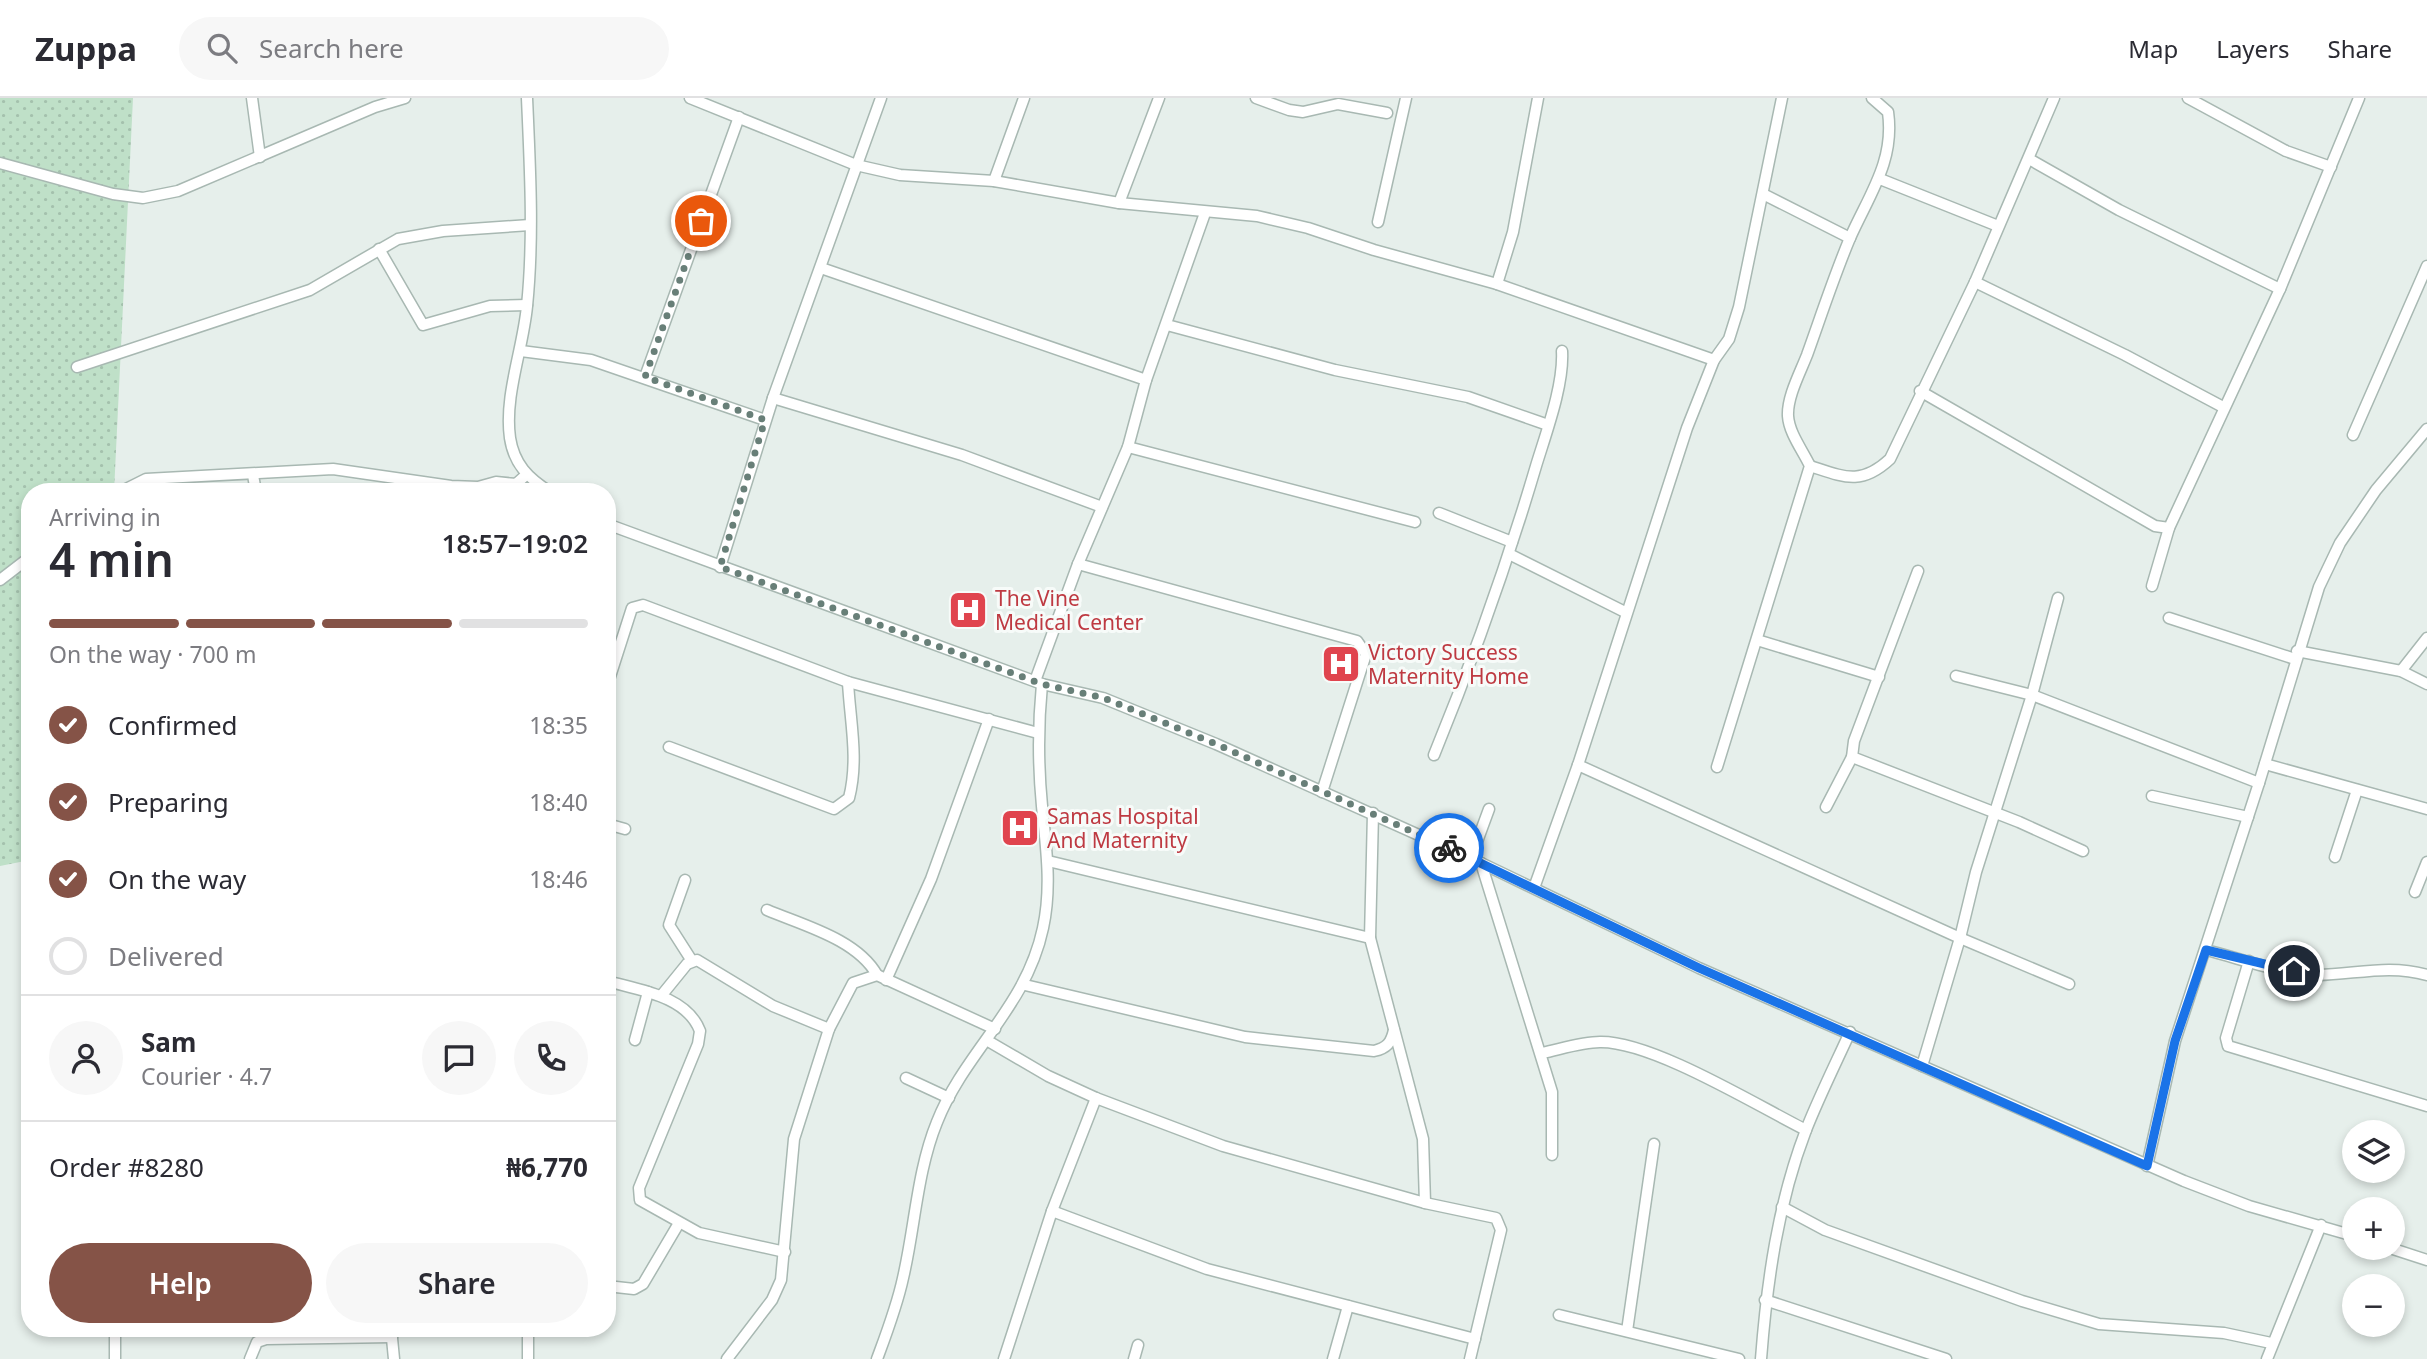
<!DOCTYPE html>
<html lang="en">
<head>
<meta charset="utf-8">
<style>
  body { margin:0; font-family:"Noto Sans",sans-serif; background:#f7f7f7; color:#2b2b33; height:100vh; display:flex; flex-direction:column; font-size:26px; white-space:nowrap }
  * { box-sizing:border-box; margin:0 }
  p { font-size:23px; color:#7c7c81 }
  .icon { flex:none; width:38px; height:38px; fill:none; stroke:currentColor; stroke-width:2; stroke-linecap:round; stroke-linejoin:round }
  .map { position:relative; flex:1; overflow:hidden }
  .details { position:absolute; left:21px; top:385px; width:595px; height:854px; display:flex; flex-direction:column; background:#fff; border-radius:28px; box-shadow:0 4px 10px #0003 }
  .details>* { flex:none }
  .buttons { position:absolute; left:2342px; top:1022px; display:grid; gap:14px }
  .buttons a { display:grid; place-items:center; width:63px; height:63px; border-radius:50%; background:#fff; box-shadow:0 4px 10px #0003; font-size:35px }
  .pin { position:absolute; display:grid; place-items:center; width:60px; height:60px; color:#fff; margin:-30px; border:4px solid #fff; border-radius:50%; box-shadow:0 2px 7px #0007 }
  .courier { position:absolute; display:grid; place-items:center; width:70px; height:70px; margin:-35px; border:5px solid #1a73e8; border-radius:50%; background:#fff; color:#222; box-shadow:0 2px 9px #0007 }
  .summary em { font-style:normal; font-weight:600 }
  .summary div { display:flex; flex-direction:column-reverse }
  .summary { display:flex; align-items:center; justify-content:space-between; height:119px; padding:0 28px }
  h1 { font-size:46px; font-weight:600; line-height:52px }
  .bar { display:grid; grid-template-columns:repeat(4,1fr); gap:10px 7px; align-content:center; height:84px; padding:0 28px }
  .bar i { height:9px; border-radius:5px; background:#e1e1e2 }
  .bar .current { background:#855347 }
  .bar p { grid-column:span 4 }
  .line { display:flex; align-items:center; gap:18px; padding:0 28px; border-top:2px solid #e1e1e2 }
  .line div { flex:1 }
  .round { display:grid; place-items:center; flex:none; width:74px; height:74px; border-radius:37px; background:#f7f7f7 }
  ol { padding:0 28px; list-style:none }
  li { display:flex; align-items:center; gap:21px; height:77px }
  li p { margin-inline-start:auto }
  li .icon { padding:7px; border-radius:50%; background:#855347; color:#fff; stroke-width:4 }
  li:last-child { color:#7c7c81 }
  li i { width:38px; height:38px; border:4px solid #e1e1e2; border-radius:50% }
  .action { display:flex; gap:14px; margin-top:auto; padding:14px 28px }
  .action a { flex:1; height:80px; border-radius:42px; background:#855347; color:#fff; font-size:28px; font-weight:600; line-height:80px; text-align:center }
  .action a+a { background:#f7f7f7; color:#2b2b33 }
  header { display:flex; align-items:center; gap:42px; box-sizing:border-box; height:98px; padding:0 35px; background:#fff; border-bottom:2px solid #e1e1e2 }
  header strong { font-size:33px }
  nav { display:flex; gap:38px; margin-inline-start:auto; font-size:24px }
  .search { width:490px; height:63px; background:#f7f7f7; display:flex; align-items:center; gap:18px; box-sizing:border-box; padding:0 24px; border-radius:38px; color:#7c7c81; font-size:26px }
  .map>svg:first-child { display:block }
</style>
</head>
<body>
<header>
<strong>Zuppa</strong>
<div class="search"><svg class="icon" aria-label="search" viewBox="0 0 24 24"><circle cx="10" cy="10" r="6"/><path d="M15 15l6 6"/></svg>Search here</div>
<nav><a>Map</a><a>Layers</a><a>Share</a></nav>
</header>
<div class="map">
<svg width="2427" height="1261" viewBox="0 0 2427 1261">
  <defs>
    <pattern id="grass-dots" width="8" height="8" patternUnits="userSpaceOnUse" patternTransform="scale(1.75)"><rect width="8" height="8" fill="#bfe0c8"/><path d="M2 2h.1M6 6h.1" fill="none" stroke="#a4c1ad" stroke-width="1.8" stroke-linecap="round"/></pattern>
  </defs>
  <rect width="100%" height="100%" fill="#e6efeb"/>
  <!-- grass -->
  <path fill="url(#grass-dots)" d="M0 0H133L114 394H30V762L0 768Z"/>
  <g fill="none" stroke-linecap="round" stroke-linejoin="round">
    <!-- minor casing -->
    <g stroke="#a8b8b2" stroke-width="13">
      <g id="minor">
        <path d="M252 0 260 59"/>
        <path d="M527 0C530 69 534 139 527 208 523 251 504 298 510 340 514 366 528 380 550 394"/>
        <path d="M690 0 856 67 900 77 994 83 1119 105 1257 118 1308 130 1374 152 1497 186 1714 262"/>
        <path d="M1256 0 1289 12 1303 14 1338 6 1387 15"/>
        <path d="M2188 0 2286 53 2331 69"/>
        <path d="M2029 61 2119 112 2280 191"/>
        <path d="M0 65 113 96 143 100 178 93 375 9 405 0"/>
        <path d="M1880 81 1998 128"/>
        <path d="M994 83 1024 0"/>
        <path d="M1763 96 1850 140"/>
        <path d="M1119 105 1159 0"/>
        <path d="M1378 124 1406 0"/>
        <path d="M379 151 423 227 490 208 527 207"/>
        <path d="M821 170 1146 282"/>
        <path d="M1975 184 2125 257 2223 309"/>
        <path d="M1497 186 1513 134 1538 0"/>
        <path d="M1167 227 1335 272 1468 299 1548 327"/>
        <path d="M521 253 591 262 765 322"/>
        <path d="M77 269 310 192 398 141 443 133 530 127"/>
        <path d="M645 279 739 19"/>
        <path d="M1920 293 2155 428 2169 430 2280 191 2359 0"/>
        <path d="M773 300 962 357 1102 409"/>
        <path d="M2353 337 2427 168"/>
        <path d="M1128 349 1415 424"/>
        <path d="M1810 368C1844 379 1861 388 1890 361L1975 184 2054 0"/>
        <path d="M253 377 256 394"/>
        <path d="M120 394 146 381 333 371 451 388 478 389 496 384 516 386 526 377"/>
        <path d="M1439 415 1512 444"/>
        <path d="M607 426 1042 586 1103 600 1216 646 1481 765 1699 870 2184 1083 2249 1108 2354 1138"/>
        <path d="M1509 456 1625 514"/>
        <path d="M1078 466 1357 543 1366 556 1322 694"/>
        <path d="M720 469 773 300 881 0"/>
        <path d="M1918 473 1854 643 1852 659 2019 724 2083 753"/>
        <path d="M0 482 30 459"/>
        <path d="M2152 488 2169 430"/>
        <path d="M2169 520 2295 561"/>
        <path d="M1757 542 1879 579"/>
        <path d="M2297 553 2401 573 2427 586"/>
        <path d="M2401 573 2427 540"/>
        <path d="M1956 578 2032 597 2259 685"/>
        <path d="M1035 583 1078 466 1128 349 1146 282 1205 115"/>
        <path d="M607 588 632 510 643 507 848 584 1038 635"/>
        <path d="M669 649 834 711 849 700C859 661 850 623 848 584"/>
        <path d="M1434 657C1473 562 1507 466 1536 368 1546 335 1564 287 1562 253"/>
        <path d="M2265 666 2427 711"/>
        <path d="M1578 667 1960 840 2069 886"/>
        <path d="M1717 669 1810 368C1803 353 1789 335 1788 318 1787 299 1800 275 1807 257 1821 218 1834 178 1850 140 1869 97 1895 63 1888 14L1872 0"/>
        <path d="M2152 698 2248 719"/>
        <path d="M1826 709 1852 659"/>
        <path d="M1373 715 1370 840 1423 1041 1425 1105"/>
        <path d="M607 726 625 731"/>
        <path d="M2335 759 2357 692"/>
        <path d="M1471 760 1489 711"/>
        <path d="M1048 763 1370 840"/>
        <path d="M1481 765 1552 994V1057"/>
        <path d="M685 782 669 827 692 863"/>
        <path d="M1534 790 1578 667 1687 330 1714 262 1729 241 1739 209 1782 0"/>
        <path d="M2415 794 2427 764"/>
        <path d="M767 812C802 827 857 841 877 877"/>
        <path d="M2206 852C2239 860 2285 877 2318 877 2357 876 2389 866 2427 877"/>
        <path d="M2249 863 2226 940 2228 948 2427 1008"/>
        <path d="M886 882 931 781 989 621"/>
        <path d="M607 883C639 892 687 898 700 933L698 946 639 1090 640 1102 699 1135 785 1154"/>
        <path d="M1025 887 1245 939 1374 953C1387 950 1391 945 1394 932"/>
        <path d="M661 898 687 866 697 862 773 908 829 931"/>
        <path d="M635 942 648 894"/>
        <path d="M988 943 1048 978 1096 1000 1223 1048 1425 1105 1496 1120 1501 1132 1470 1261"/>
        <path d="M1542 955C1561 951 1582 944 1600 944 1652 943 1756 1007 1806 1032"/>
        <path d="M1922 968 1960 840 1976 774 2032 597 2058 500"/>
        <path d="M906 980 949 1000"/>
        <path d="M2147 1068 2175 943 2259 685 2319 489 2340 445 2376 392 2427 331"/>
        <path d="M1782 1109 1825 1132 2022 1203 2099 1226 2224 1235 2271 1245"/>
        <path d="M1052 1113 1207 1171 1475 1241"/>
        <path d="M2390 1150 2427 1162"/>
        <path d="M607 1188 634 1191 643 1186 679 1125"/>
        <path d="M1765 1202 1946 1261"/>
        <path d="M1559 1217 1739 1261"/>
        <path d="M115 1230V1261"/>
        <path d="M391 1230 394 1261"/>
        <path d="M1627 1233 1654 1046"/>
        <path d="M250 1261 257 1244 266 1241 392 1239"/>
        <path d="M528 1261V1230"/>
        <path d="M727 1261 772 1202 781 1182 794 1041 829 931 853 885 877 877 995 931"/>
        <path d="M877 1261C887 1234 897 1208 903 1180 915 1129 917 1073 937 1024 965 953 1026 910 1043 830 1052 789 1046 749 1042 708 1038 667 1038 627 1042 586"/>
        <path d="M1004 1261 1052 1113 1096 1000"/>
        <path d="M1134 1261 1138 1247"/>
        <path d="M1333 1261 1348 1208"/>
        <path d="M1761 1261C1767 1183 1778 1105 1806 1032 1819 999 1835 967 1850 934"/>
        <path d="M2267 1261 2321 1127"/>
      </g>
    </g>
    <!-- minor -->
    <use href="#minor" stroke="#fff" stroke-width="10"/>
  </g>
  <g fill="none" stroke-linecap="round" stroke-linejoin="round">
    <!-- done -->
    <path stroke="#687f78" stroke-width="7" stroke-dasharray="0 12.6" d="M701 123 645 279 765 322 720 469 1042 586 1104 600 1216 646 1449 750"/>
    <!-- route -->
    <path stroke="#1a73e8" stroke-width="9" d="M1449 750 1699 870 2147 1068 2175 943 2206 852 2294 873"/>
  </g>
  <!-- icons -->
  <defs>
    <g id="hospital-square" transform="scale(2.0125)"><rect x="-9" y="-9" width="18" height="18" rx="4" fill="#e0444e" stroke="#f7fbf9"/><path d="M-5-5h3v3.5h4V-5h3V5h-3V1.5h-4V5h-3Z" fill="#fff"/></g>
  </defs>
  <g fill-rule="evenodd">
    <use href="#hospital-square" x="968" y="512"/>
    <use href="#hospital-square" x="1341" y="566"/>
    <use href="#hospital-square" x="1020" y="730"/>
  </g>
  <g text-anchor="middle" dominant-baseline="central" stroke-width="6" stroke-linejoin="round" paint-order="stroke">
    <!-- health labels -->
    <g font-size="21" fill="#be3a42" stroke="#f7fbf9" text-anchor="start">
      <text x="995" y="500">The Vine<tspan x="995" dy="24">Medical Center</tspan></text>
      <text x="1368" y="554">Victory Success<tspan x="1368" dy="24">Maternity Home</tspan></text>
      <text x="1047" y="718">Samas Hospital<tspan x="1047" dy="24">And Maternity</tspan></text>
    </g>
  </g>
</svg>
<div class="buttons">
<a><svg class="icon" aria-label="layers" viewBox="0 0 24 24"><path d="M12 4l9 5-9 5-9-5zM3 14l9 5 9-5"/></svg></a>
<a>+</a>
<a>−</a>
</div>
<div class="pin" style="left:701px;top:123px;background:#ea580c"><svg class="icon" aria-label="bag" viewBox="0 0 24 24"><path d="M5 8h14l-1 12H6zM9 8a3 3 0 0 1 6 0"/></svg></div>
<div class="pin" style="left:2294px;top:873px;background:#1f2937"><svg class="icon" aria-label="home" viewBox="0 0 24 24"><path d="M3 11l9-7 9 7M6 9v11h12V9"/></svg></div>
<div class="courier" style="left:1449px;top:750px"><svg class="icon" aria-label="bike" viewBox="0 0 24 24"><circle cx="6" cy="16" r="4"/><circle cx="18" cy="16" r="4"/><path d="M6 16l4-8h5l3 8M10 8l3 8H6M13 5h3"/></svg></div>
<section class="details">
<div class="summary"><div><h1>4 min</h1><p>Arriving in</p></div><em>18:57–19:02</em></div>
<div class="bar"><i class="current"></i><i class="current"></i><i class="current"></i><i></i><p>On the way · 700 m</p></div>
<ol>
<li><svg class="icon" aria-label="check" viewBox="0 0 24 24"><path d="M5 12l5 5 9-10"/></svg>Confirmed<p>18:35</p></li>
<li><svg class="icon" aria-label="check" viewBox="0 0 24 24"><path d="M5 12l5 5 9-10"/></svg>Preparing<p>18:40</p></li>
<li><svg class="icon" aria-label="check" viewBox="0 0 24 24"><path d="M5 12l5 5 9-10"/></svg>On the way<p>18:46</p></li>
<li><i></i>Delivered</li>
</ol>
<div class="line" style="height:126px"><a class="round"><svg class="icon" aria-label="person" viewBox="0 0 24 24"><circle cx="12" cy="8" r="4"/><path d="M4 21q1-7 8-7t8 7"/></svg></a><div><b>Sam</b><p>Courier · 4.7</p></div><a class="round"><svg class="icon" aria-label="chat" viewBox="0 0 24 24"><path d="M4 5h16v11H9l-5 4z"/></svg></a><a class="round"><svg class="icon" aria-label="phone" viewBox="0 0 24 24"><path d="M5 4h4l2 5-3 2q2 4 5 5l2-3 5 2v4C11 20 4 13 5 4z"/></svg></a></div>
<div class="line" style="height:91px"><div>Order #8280</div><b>₦6,770</b></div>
<div class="action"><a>Help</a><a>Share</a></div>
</section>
</div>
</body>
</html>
